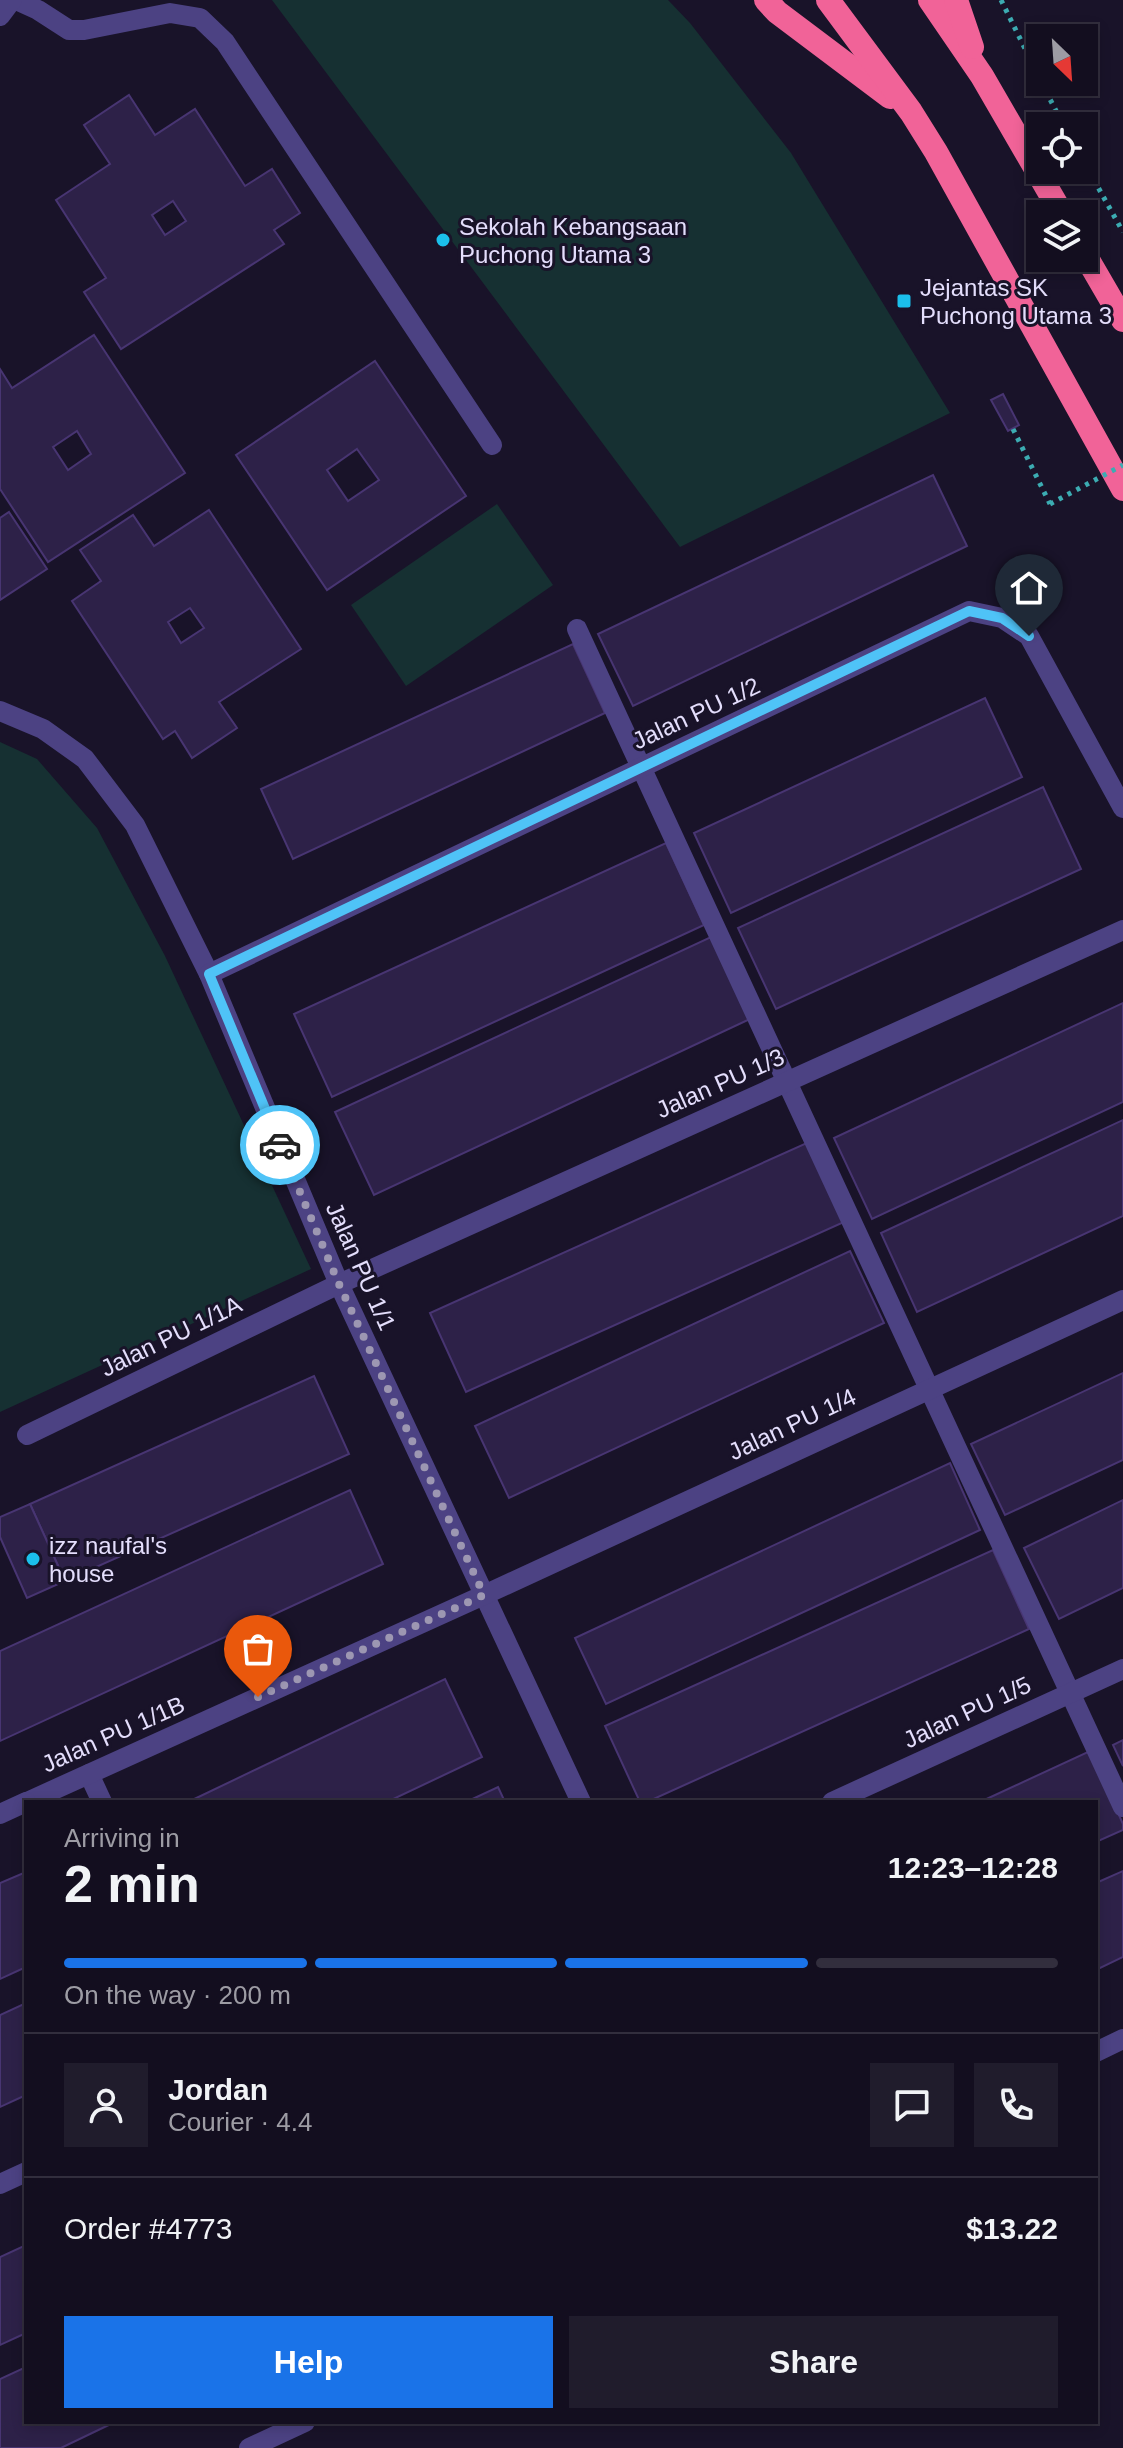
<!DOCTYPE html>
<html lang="en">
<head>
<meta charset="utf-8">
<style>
  body { margin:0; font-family:Arial,sans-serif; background:#201c2c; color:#f1f3f6; height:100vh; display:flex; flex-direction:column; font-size:30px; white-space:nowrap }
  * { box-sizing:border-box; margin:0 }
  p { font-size:26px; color:#9d9ca4 }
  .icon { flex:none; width:44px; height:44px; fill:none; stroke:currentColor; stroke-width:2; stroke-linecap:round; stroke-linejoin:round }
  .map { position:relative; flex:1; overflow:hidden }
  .panel { position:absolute; left:24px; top:1800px; width:1074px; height:624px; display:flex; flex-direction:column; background:#130e1f; border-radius:0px; box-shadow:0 4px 12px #0003,0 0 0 2px #322e3d }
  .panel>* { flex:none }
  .needle { width:52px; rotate:155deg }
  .buttons { position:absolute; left:1026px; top:24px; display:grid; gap:16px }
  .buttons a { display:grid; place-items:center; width:72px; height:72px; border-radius:0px; background:#130e1f; box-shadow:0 4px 12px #0003,0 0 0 2px #322e3d; font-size:40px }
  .pin { position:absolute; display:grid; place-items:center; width:68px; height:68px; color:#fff; margin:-82px -34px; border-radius:50% 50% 50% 0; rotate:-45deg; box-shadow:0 0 8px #0007 }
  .pin .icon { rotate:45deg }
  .courier { position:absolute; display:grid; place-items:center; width:80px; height:80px; margin:-40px; border:6px solid #4fc3f7; border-radius:50%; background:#fff; color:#222; box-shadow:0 2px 10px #0007 }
  .head em { font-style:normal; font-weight:800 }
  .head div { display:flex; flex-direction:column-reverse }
  .head { display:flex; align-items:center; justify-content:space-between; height:136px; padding:0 40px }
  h1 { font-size:52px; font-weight:800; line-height:60px }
  .bar { display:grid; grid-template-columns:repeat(4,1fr); gap:12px 8px; align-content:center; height:96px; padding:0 40px }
  .bar i { height:10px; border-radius:6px; background:#322e3d }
  .bar .current { background:#1a73e8 }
  .bar p { grid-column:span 4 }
  .line { display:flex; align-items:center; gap:20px; padding:0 40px; border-top:2px solid #322e3d }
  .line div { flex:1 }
  .round { display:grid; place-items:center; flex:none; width:84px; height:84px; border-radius:0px; background:#201c2c }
  .primary-button { display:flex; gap:16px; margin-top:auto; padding:16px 40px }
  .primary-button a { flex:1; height:92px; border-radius:0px; background:#1a73e8; color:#fff; font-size:32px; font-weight:800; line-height:92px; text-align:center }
  .primary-button a+a { background:#201c2c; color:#f1f3f6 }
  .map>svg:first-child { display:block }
</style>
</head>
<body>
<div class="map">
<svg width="1123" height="2448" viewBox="0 0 1123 2448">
  <rect width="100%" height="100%" fill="#191329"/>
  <!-- green -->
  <g fill="#163032">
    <path d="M272 0H668L690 23 791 153 950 413 680 547Z"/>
    <path d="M497 504 553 585 406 686 351 605Z"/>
    <path d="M0 742 37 759 97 828 165 956 311 1269 0 1412Z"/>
  </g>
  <!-- building -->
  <g fill="#2d2148" stroke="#483572" stroke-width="2" fill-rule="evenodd">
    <path d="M129 95 155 135 195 109 245 186 272 169 300 213 274 230 284 244 121 349 84 292 106 278 56 200 110 164 84 125ZM173 201 186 221 165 235 152 215Z"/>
    <path d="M94 335 185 473 48 562 0 489V369L12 388ZM77 431 91 454 68 470 53 447Z"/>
    <path d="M375 361 466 496 327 590 236 455ZM357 449 379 480 348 501 327 470Z"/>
    <path d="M1003 394 1019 425 1008 431 991 400Z"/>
    <path d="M933 475 967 546 633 706 598 634Z"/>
    <path d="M209 510 301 649 219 702 237 728 192 758 175 731 163 739 72 601 101 581 80 550 133 515 154 546ZM190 608 204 628 181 643 168 622Z"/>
    <path d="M9 512 47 569 0 600V518Z"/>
    <path d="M573 644 605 713 293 859 261 789Z"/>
    <path d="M985 698 1022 777 731 913 694 833Z"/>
    <path d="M1043 787 1081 869 776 1009 738 928Z"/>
    <path d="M666 843 704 925 332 1097 294 1014Z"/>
    <path d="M711 937 750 1019 374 1195 335 1112Z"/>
    <path d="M1123 1003V1102L872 1219 834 1138Z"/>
    <path d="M1123 1120V1216L917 1312 881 1233Z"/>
    <path d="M809 1142 844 1222 466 1392 430 1313Z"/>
    <path d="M850 1251 884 1323 509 1498 475 1426Z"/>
    <path d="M1123 1373V1460L1005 1515 971 1444Z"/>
    <path d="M314 1376 349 1454 65 1581 30 1504Z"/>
    <path d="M950 1463 980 1530 606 1704 575 1638Z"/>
    <path d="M350 1490 383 1564 0 1741V1651Z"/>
    <path d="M1123 1500V1588L1059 1619 1024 1548Z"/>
    <path d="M30 1504 65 1581 27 1598 0 1537V1517Z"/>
    <path d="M993 1550 1029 1629 647 1802H640L605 1726Z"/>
    <path d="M445 1679 482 1757 387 1802H188Z"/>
    <path d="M1123 1740V1766L1113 1745Z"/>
    <path d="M1090 1751 1123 1824V1830L1096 1842V1802H980Z"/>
    <path d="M498 1787 505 1802H466Z"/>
    <path d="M1123 1871V1957L1096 1970V1883Z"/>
    <path d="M26 1872V1967L0 1979V1883Z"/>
    <path d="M26 2003V2095L0 2107V2015Z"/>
    <path d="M26 2245V2333L0 2345V2257Z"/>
    <path d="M26 2367V2422H115L61 2448H0V2379Z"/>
  </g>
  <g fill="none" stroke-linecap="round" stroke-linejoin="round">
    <!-- path -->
    <g stroke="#3cacb2" stroke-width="5" stroke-dasharray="4 6" stroke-linecap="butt">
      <path d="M1001 0 1040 79"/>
      <path d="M1041 82 1064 126"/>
      <path d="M1084 162 1123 232"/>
      <path d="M1013 429 1050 504"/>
    </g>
    <!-- service -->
    <g stroke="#4c4283" stroke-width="20">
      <path d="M16 0 38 10 69 30H84L170 13 200 18 225 42 492 445"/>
      <path d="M0 16 12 0"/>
      <path d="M577 629 1123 1807"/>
      <path d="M89 1774 102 1802"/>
    </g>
    <!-- minor -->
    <g stroke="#4c4283" stroke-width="20">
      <path d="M0 711 43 729 85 759 135 825 209 974 339 1284 581 1802"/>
      <path d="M209 974 969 611 1002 618 1029 636 1123 808"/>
      <path d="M27 1435 339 1284 1123 930"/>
      <path d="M27 1802 484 1595 1123 1300"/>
      <path d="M832 1802 1123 1669"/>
      <path d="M0 1814 26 1802"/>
      <path d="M1096 2052 1123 2039"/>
      <path d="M0 2184 26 2172"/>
      <path d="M249 2448 305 2422"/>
    </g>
    <!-- motorway -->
    <g stroke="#f16398" stroke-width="24">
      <path d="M766 0 777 12 890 97"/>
      <path d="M828 0 911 112 936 152 1123 489"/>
      <path d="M930 0 982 76 1062 214"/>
      <path d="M956 0 972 47"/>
      <path d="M1084 253 1123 320"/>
    </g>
    <!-- path-bridge -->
    <path stroke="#3cacb2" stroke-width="5" stroke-dasharray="4 6" stroke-linecap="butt" d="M1050 504 1123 465"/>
  </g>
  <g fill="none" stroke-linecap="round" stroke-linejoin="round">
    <!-- done -->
    <path stroke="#9d97b2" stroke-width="8" stroke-dasharray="0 14.4" d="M258 1697 484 1595 339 1284 280 1145"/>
    <!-- route -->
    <path stroke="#4fc3f7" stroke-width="10" d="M280 1145 209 974 969 611 1002 618 1029 636"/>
  </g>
  <!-- markers -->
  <g fill="#1bbfeb" stroke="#191329" stroke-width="3">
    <circle cx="443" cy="240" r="8"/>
    <rect x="896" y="293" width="16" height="16" rx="4"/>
    <circle cx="33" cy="1559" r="8"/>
  </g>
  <g text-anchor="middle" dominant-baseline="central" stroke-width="6" stroke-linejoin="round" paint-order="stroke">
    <!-- poi labels -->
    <g font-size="24" fill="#e4defc" stroke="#191329" text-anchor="start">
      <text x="459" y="226">Sekolah Kebangsaan<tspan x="459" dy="28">Puchong Utama 3</tspan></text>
      <text x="920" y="287">Jejantas SK<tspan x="920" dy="28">Puchong Utama 3</tspan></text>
      <text x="49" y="1545">izz naufal's<tspan x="49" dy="28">house</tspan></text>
    </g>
    <!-- street labels -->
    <g font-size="24" fill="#e4defc" stroke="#191329">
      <text transform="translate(696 713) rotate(-25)">Jalan PU 1/2</text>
      <text transform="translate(720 1083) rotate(-24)">Jalan PU 1/3</text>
      <text transform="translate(361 1266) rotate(66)">Jalan PU 1/1</text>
      <text transform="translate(171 1336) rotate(-26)">Jalan PU 1/1A</text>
      <text transform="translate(792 1424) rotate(-25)">Jalan PU 1/4</text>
      <text transform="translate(967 1712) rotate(-25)">Jalan PU 1/5</text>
      <text transform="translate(113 1734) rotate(-24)">Jalan PU 1/1B</text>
    </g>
  </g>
</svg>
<div class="buttons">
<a><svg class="needle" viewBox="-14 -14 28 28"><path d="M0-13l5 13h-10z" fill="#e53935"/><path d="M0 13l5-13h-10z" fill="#9d9ca4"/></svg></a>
<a><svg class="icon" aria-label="locate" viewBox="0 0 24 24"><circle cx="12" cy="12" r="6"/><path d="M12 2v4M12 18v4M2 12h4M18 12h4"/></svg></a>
<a><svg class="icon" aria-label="layers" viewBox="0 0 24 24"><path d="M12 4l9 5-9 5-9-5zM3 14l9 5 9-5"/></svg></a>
</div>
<div class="pin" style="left:258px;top:1697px;background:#ea580c"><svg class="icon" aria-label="bag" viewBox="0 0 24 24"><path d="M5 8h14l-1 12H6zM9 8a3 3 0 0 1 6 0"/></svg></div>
<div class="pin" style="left:1029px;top:636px;background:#1f2937"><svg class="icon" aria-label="home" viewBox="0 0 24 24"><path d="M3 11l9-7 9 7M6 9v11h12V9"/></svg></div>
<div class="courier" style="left:280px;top:1145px"><svg class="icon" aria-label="car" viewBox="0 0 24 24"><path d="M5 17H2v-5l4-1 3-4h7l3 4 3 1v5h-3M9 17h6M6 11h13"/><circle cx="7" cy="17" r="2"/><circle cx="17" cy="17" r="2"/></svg></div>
<section class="panel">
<div class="head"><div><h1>2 min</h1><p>Arriving in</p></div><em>12:23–12:28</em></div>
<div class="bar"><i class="current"></i><i class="current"></i><i class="current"></i><i></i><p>On the way · 200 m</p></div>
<div class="line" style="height:144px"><a class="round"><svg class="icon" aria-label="person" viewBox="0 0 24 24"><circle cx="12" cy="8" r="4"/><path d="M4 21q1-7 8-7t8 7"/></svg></a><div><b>Jordan</b><p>Courier · 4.4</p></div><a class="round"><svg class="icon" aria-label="chat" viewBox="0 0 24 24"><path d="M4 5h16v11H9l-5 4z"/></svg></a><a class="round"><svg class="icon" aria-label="phone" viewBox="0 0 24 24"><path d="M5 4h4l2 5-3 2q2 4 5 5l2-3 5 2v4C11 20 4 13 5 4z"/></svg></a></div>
<div class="line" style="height:104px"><div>Order #4773</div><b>$13.22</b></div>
<div class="primary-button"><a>Help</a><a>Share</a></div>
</section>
</div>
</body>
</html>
